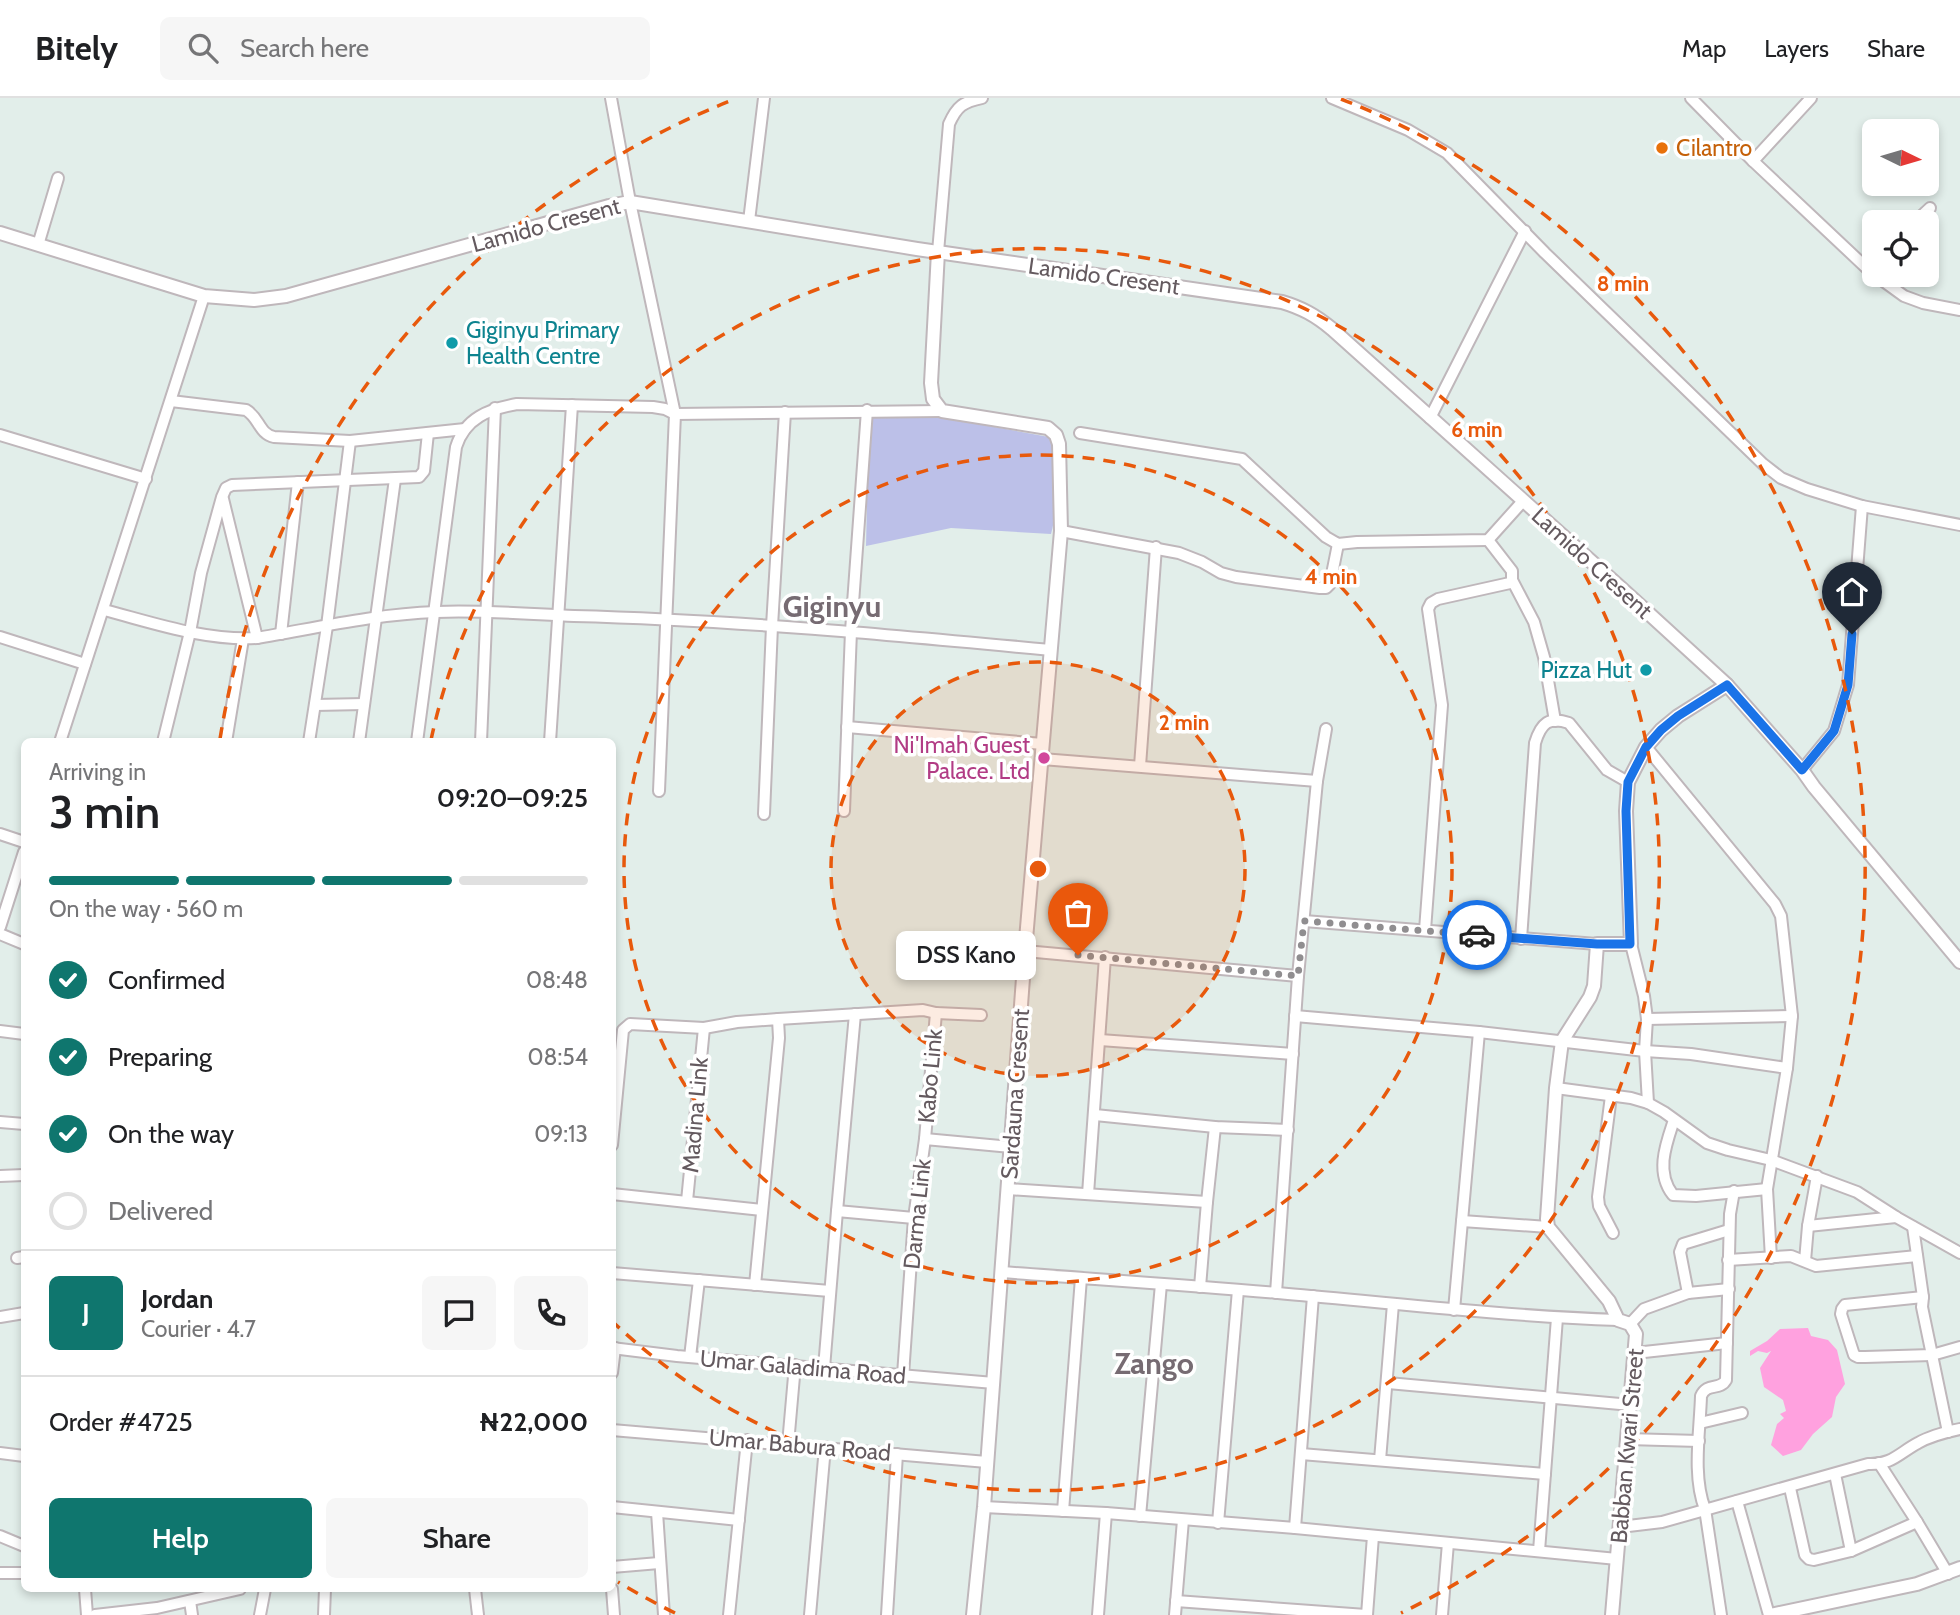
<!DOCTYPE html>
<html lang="en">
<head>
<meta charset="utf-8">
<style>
  body { margin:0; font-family:Cabin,sans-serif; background:#f6f6f6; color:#202124; height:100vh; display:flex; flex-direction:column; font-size:26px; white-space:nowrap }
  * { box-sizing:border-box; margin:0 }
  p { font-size:23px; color:#757577 }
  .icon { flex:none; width:38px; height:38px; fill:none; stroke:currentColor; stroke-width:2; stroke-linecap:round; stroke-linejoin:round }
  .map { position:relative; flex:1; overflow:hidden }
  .side { position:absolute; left:21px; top:640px; width:595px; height:854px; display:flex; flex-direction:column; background:#fff; border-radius:10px; box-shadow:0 4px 10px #0003 }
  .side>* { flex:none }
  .needle { width:46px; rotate:95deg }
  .controls { position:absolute; left:1862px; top:21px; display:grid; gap:14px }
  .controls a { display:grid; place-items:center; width:77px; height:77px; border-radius:10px; background:#fff; box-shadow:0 4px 10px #0003; font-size:35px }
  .pin { position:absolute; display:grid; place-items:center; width:60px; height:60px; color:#fff; margin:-72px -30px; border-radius:50% 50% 50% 0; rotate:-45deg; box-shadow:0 0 7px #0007 }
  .pin .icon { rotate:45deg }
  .courier { position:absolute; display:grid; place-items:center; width:70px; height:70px; margin:-35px; border:5px solid #1a73e8; border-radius:50%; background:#fff; color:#222; box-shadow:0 2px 9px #0007 }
  .bubble { position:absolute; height:49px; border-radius:10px; background:#fff; box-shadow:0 4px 10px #0003; font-size:23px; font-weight:600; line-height:49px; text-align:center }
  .overview em { font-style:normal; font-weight:600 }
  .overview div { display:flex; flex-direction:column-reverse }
  .overview { display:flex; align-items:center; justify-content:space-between; height:119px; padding:0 28px }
  h1 { font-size:46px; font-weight:600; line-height:52px }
  .bar { display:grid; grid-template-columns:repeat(4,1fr); gap:10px 7px; align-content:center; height:84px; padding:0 28px }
  .bar i { height:9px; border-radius:5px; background:#e0e0e0 }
  .bar .active { background:#0f766e }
  .bar p { grid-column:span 4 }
  .line { display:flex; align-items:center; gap:18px; padding:0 28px; border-top:2px solid #e0e0e0 }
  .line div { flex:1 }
  .round { display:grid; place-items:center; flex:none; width:74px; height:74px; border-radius:10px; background:#f6f6f6 }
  ol { padding:0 28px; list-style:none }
  li { display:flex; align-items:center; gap:21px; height:77px }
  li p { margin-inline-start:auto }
  li .icon { padding:7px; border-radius:50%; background:#0f766e; color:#fff; stroke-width:4 }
  li:last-child { color:#757577 }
  li i { width:38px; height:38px; border:4px solid #e0e0e0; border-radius:50% }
  .cta { display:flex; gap:14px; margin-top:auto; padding:14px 28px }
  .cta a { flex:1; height:80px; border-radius:10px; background:#0f766e; color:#fff; font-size:28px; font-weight:600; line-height:80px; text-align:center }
  .cta a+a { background:#f6f6f6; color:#202124 }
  header { display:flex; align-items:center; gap:42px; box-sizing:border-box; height:98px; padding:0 35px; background:#fff; border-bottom:2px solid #e0e0e0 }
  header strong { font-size:33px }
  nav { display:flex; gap:38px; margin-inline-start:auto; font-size:24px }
  .search { width:490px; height:63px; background:#f6f6f6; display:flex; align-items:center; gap:18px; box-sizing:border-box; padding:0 24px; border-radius:10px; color:#757577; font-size:26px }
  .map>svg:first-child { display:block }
</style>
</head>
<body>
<header>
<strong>Bitely</strong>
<div class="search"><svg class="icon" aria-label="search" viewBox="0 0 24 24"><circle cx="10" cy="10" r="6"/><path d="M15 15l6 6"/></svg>Search here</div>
<nav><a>Map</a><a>Layers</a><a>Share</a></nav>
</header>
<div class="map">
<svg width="1960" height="1517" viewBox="0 0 1960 1517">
  <rect width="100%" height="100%" fill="#e2eeea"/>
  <!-- green -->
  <path fill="#bcc0e8" d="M869 318 940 319 1049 339C1058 362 1058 412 1051 436L951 430 866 448Z"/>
  <!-- water -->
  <path fill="#ffa1df" d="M1808 1230 1811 1238 1828 1242 1837 1252 1845 1286 1836 1299 1832 1319 1813 1336 1801 1352 1783 1358 1771 1347 1777 1326 1784 1320 1780 1316 1786 1313 1783 1302 1764 1289 1760 1270 1771 1253 1767 1255 1758 1253 1750 1258V1253L1767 1243 1780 1231Z"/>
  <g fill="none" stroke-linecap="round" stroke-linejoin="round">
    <!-- minor casing -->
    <g stroke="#bfb7bb" stroke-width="14">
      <g id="minor">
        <path d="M611 0 630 104 675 316 659 693"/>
        <path d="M1332 0 1408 32 1447 55 1545 155 1763 366 1781 380 1807 391 1862 408 1960 427"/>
        <path d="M1691 0 1753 63 1874 177"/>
        <path d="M1753 63 1811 0"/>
        <path d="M749 123 764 0"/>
        <path d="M1915 124 1930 110"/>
        <path d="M38 147 58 80"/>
        <path d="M938 154 949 26C957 8 963 4 982 0"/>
        <path d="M1875 177 1904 198 1923 205 1960 212"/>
        <path d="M171 303 246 312C259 319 259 336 274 339L350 343 465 331"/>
        <path d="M1430 320 1525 133"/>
        <path d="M1080 335 1242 361 1326 439 1338 446 1357 444 1488 442 1523 403"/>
        <path d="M0 337 146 381"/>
        <path d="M223 401 257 540"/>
        <path d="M1061 433 1179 455 1202 464 1221 475 1236 479 1320 490H1326L1330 486 1338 446"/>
        <path d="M1488 442 1512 473V482L1534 524 1544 559 1555 623"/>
        <path d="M104 512C154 525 205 543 257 540 316 530 376 516 436 514 482 512 528 516 574 518 733 522 892 537 1051 552"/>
        <path d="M281 536 298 384"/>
        <path d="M0 539 85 566"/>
        <path d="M315 607 364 606"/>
        <path d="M847 629 1043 646"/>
        <path d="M60 644 204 198"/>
        <path d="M163 644 190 534 201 475 222 399 226 390 232 387 419 379 424 373 428 335"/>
        <path d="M226 644 243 541"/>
        <path d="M309 644 327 528 350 343"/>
        <path d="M359 644 395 381"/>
        <path d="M417 644 456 349C465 320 489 311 517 306L653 309 665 311 675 316 942 313"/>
        <path d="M481 644 495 310"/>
        <path d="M550 644 572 307"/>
        <path d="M1646 649 1775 806 1781 818 1792 918 1787 970 1767 1091 1771 1160"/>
        <path d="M1042 661 1317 683"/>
        <path d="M1140 668 1156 449"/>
        <path d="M1802 672 1834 633 1848 587 1862 408"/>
        <path d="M844 713 851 533 867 312"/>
        <path d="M764 716 772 528 785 314"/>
        <path d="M0 736 24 744"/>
        <path d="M1304 823 1597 846"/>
        <path d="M0 829 24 754"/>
        <path d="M1425 832 1442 607 1428 511 1431 505 1438 501 1510 485 1512 482"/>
        <path d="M0 836 24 846"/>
        <path d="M1521 841 1535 645C1541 625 1549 618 1569 625L1607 672 1628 684"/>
        <path d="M1631 846 1644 898 1647 921 1645 953 1648 1005"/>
        <path d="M1025 853 1298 878"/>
        <path d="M1295 918 1479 934 1645 953 1691 956 1787 970"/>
        <path d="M778 921 923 912 936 915 981 917"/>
        <path d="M1647 921 1792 918"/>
        <path d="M0 933 24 936"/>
        <path d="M1100 942 1293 956"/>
        <path d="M1556 990 1631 1000 1648 1005 1664 1014 1707 1045 1728 1052 1771 1062 1857 1094 1896 1119 1960 1155"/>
        <path d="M1611 998 1598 1099 1599 1108 1613 1135"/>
        <path d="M1095 1017 1215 1029 1288 1032"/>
        <path d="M1674 1022C1666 1046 1655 1074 1673 1097L1696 1098 1767 1091"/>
        <path d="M0 1024 24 1026"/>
        <path d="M925 1041 936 915"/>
        <path d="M612 1047 623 932 630 926 704 930 737 924 778 921 779 940 755 1187"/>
        <path d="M0 1078 24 1077"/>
        <path d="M1008 1091 1207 1104"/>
        <path d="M612 1096 762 1112"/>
        <path d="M1088 1096 1105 859"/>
        <path d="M687 1103 704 930"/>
        <path d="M837 1113 855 916"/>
        <path d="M1462 1123 1548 1129"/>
        <path d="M1808 1128 1896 1119"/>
        <path d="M1913 1129 1923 1199 1922 1209 1948 1334"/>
        <path d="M17 1160 24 1159"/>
        <path d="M1728 1162 1791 1158 1816 1168 1917 1158"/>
        <path d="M1805 1163 1808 1128 1817 1078"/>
        <path d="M1001 1174C1093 1181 1186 1187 1278 1195 1391 1205 1504 1218 1618 1222"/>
        <path d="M612 1175 830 1193"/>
        <path d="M1200 1189 1207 1104 1215 1029"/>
        <path d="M1276 1195 1298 878 1317 683 1326 631"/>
        <path d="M1688 1195 1680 1154 1683 1146 1729 1132"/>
        <path d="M1923 1199 1845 1207 1842 1211 1841 1216 1854 1257 1858 1259H1865L1932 1257 1960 1249"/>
        <path d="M1454 1212 1479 934"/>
        <path d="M0 1219 24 1215"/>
        <path d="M1630 1226 1644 1211 1688 1195 1729 1191"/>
        <path d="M612 1250 677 1258 994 1285"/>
        <path d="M1635 1255 1727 1245"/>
        <path d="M690 1259 699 1182"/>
        <path d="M824 1270 837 1113 914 1120"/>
        <path d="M612 1275 615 1250"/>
        <path d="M903 1277 914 1120 925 1041 1011 1049"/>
        <path d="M1388 1285 1631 1307"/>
        <path d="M1700 1325 1742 1315"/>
        <path d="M612 1332 987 1364"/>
        <path d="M1627 1341 1699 1343"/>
        <path d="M788 1346 795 1267"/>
        <path d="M0 1355 24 1358"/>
        <path d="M1301 1356 1545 1376"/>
        <path d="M1380 1362 1393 1206"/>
        <path d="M1879 1365 1917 1424 1948 1476"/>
        <path d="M1835 1376 1851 1453"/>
        <path d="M1790 1390 1805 1457 1809 1461 1814 1462 1851 1453 1917 1424"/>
        <path d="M1737 1403 1769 1517"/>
        <path d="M612 1409 739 1422"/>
        <path d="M984 1409 1106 1415 1295 1430 1617 1461"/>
        <path d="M1063 1413 1081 1180"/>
        <path d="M657 1414 664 1517"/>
        <path d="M1140 1418 1161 1186"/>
        <path d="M1218 1425 1238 1192"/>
        <path d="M1620 1429 1662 1424 1868 1366C1892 1367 1899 1355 1918 1345 1930 1338 1946 1334 1960 1331"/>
        <path d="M1295 1430 1313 1198"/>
        <path d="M0 1438 24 1448"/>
        <path d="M1539 1453 1557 1220"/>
        <path d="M612 1469 659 1465"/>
        <path d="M0 1475H24"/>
        <path d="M85 1491 87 1517"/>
        <path d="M475 1491 478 1517"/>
        <path d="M612 1491 614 1517"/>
        <path d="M190 1503 192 1517"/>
        <path d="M1176 1503 1366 1517"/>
        <path d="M95 1517 157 1510 240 1491"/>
        <path d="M260 1517 265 1491"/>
        <path d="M324 1517 325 1491"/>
        <path d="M729 1517 747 1342"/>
        <path d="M810 1517 825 1349"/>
        <path d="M887 1517 897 1356"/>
        <path d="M1098 1517 1106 1415"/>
        <path d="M1175 1517 1183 1422"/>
        <path d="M1367 1517 1373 1438"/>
        <path d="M1442 1517 1448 1445"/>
        <path d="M1721 1517 1705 1411C1692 1378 1700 1333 1701 1298 1707 1284 1720 1293 1726 1282L1730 1116 1734 1093"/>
      </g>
    </g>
    <!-- tertiary casing -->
    <g stroke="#bfb7bb" stroke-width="16">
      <g id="tertiary">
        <path d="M0 135 204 198 254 202 286 198 609 108 630 104 917 151 1282 204C1302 210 1315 217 1332 231L1622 491 1727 587 1802 672 1814 689 1960 864"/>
        <path d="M938 154 931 285 933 301 942 313 1048 330 1056 337 1059 346 1061 433 1025 853 984 1409 973 1517"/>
        <path d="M1612 1517 1636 1236 1630 1226 1618 1222 1609 1203 1548 1129 1547 1121 1556 990 1562 943 1590 899 1594 888 1597 846H1631L1626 713 1628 684 1646 649 1661 632 1678 618 1727 587"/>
        <path d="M1770 1517 1917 1486 1960 1470"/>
      </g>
    </g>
    <!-- minor -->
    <use href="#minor" stroke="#fff" stroke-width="10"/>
    <!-- tertiary -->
    <use href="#tertiary" stroke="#fff" stroke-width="12"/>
  </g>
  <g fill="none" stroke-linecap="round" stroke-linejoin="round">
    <!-- done -->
    <path stroke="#908e90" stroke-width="7" stroke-dasharray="0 12.6" d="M1078 857 1298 878 1304 823 1477 837"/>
    <!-- route -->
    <path stroke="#1a73e8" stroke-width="9" d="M1477 837 1597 846H1630L1626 713 1628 684 1646 649 1661 632 1678 618 1727 587 1802 672 1834 633 1848 587 1852 536"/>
  </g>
  <!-- distance rings -->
  <circle cx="1038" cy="771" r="207" fill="#e8590c" fill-opacity=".12"/>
  <g fill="none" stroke="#e8590c" stroke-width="3.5" stroke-dasharray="12 9">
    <circle cx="1038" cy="771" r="207"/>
    <circle cx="1038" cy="771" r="414"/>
    <path d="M431 642A621 621 0 1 1 614 1225"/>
    <path d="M675 1515A828 828 0 0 1 618 1484M220 641A828 828 0 0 1 735 1M1341 1A828 828 0 0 1 1401 1515"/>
  </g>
  <!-- markers -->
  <circle fill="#e8710a" stroke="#fff" stroke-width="2.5" cx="1662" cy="50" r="7"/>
  <g fill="#0f9aa8" stroke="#fff" stroke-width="2.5">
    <circle cx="452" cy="245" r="7"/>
    <circle cx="1646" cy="572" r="7"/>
  </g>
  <circle fill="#d1479c" stroke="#fff" stroke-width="2.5" cx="1044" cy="660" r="7"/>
  <g text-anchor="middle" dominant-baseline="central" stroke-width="7" stroke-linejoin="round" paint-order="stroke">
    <!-- food labels -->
    <g font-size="23" fill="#c56008" stroke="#fff" text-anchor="start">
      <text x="1676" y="50">Cilantro</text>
    </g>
    <!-- street labels -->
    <g font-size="23" fill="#645a5f" stroke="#fff">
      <text transform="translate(546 127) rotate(-15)">Lamido Cresent</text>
      <text transform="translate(1104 178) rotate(8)">Lamido Cresent</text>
      <text transform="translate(1592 465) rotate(42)">Lamido Cresent</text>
      <text transform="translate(930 978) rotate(-85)">Kabo Link</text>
      <text transform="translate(1015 996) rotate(-86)">Sardauna Cresent</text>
      <text transform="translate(695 1017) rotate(-85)">Madina Link</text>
      <text transform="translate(917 1116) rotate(-84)">Darma Link</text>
      <text transform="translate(803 1269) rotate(5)">Umar Galadima Road</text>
      <text transform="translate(800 1347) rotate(5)">Umar Babura Road</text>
      <text transform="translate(1627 1348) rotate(-85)">Babban Kwari Street</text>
    </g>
    <!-- culture labels -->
    <g font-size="23" fill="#0d838f" stroke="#fff" text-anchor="start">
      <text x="466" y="232">Giginyu Primary<tspan x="466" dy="26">Health Centre</tspan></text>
      <text x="1632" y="572" text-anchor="end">Pizza Hut</text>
    </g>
    <!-- hotel labels -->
    <g font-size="23" fill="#b23c85" stroke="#fff" text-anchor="end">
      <text x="1030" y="647">Ni'Imah Guest<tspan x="1030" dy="26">Palace. Ltd</tspan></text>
    </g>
    <!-- district labels -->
    <g font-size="30" font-weight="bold" fill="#766b72" stroke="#fff">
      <text x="832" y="508">Giginyu</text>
      <text x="1154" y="1265">Zango</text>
    </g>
  </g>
  <circle cx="1038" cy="771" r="10" fill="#e8590c" stroke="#fff" stroke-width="3.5"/>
  <g font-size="21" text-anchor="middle" font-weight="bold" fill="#e8590c" stroke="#fff" stroke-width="7" stroke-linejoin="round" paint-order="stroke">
    <text x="1623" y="193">8 min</text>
    <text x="1477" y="339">6 min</text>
    <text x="1331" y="486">4 min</text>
    <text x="1184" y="632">2 min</text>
  </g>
</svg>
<div class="controls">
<a><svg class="needle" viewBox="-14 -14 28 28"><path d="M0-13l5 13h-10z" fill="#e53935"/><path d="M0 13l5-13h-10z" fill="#757577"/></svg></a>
<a><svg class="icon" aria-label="locate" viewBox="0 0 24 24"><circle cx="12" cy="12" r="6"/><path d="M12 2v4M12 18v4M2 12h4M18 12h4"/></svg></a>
</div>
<div class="pin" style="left:1078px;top:857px;background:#ea580c"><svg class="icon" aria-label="bag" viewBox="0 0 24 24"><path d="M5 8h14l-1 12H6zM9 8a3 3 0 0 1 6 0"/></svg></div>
<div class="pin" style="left:1852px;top:536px;background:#1f2937"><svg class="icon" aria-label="home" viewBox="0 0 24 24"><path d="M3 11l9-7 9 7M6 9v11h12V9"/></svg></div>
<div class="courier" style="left:1477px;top:837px"><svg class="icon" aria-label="car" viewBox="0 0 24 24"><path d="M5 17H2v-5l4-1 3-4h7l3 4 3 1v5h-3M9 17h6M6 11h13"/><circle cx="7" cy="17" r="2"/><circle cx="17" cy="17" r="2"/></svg></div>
<div class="bubble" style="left:896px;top:833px;width:140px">DSS Kano</div>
<section class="side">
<div class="overview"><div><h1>3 min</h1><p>Arriving in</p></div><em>09:20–09:25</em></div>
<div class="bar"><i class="active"></i><i class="active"></i><i class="active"></i><i></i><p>On the way · 560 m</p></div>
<ol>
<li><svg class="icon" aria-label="check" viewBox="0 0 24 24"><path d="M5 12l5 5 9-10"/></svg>Confirmed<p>08:48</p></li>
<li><svg class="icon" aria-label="check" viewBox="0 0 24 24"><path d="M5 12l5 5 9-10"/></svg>Preparing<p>08:54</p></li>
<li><svg class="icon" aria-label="check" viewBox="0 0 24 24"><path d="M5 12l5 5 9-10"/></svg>On the way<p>09:13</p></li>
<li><i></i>Delivered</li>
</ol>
<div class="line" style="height:126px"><b class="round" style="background:#0f766e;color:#fff">J</b><div><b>Jordan</b><p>Courier · 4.7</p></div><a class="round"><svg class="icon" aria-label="chat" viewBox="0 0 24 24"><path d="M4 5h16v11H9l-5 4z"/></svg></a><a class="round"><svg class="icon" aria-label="phone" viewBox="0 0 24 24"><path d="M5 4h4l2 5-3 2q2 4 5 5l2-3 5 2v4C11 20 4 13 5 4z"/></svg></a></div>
<div class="line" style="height:91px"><div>Order #4725</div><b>₦22,000</b></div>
<div class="cta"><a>Help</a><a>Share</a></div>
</section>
</div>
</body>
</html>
